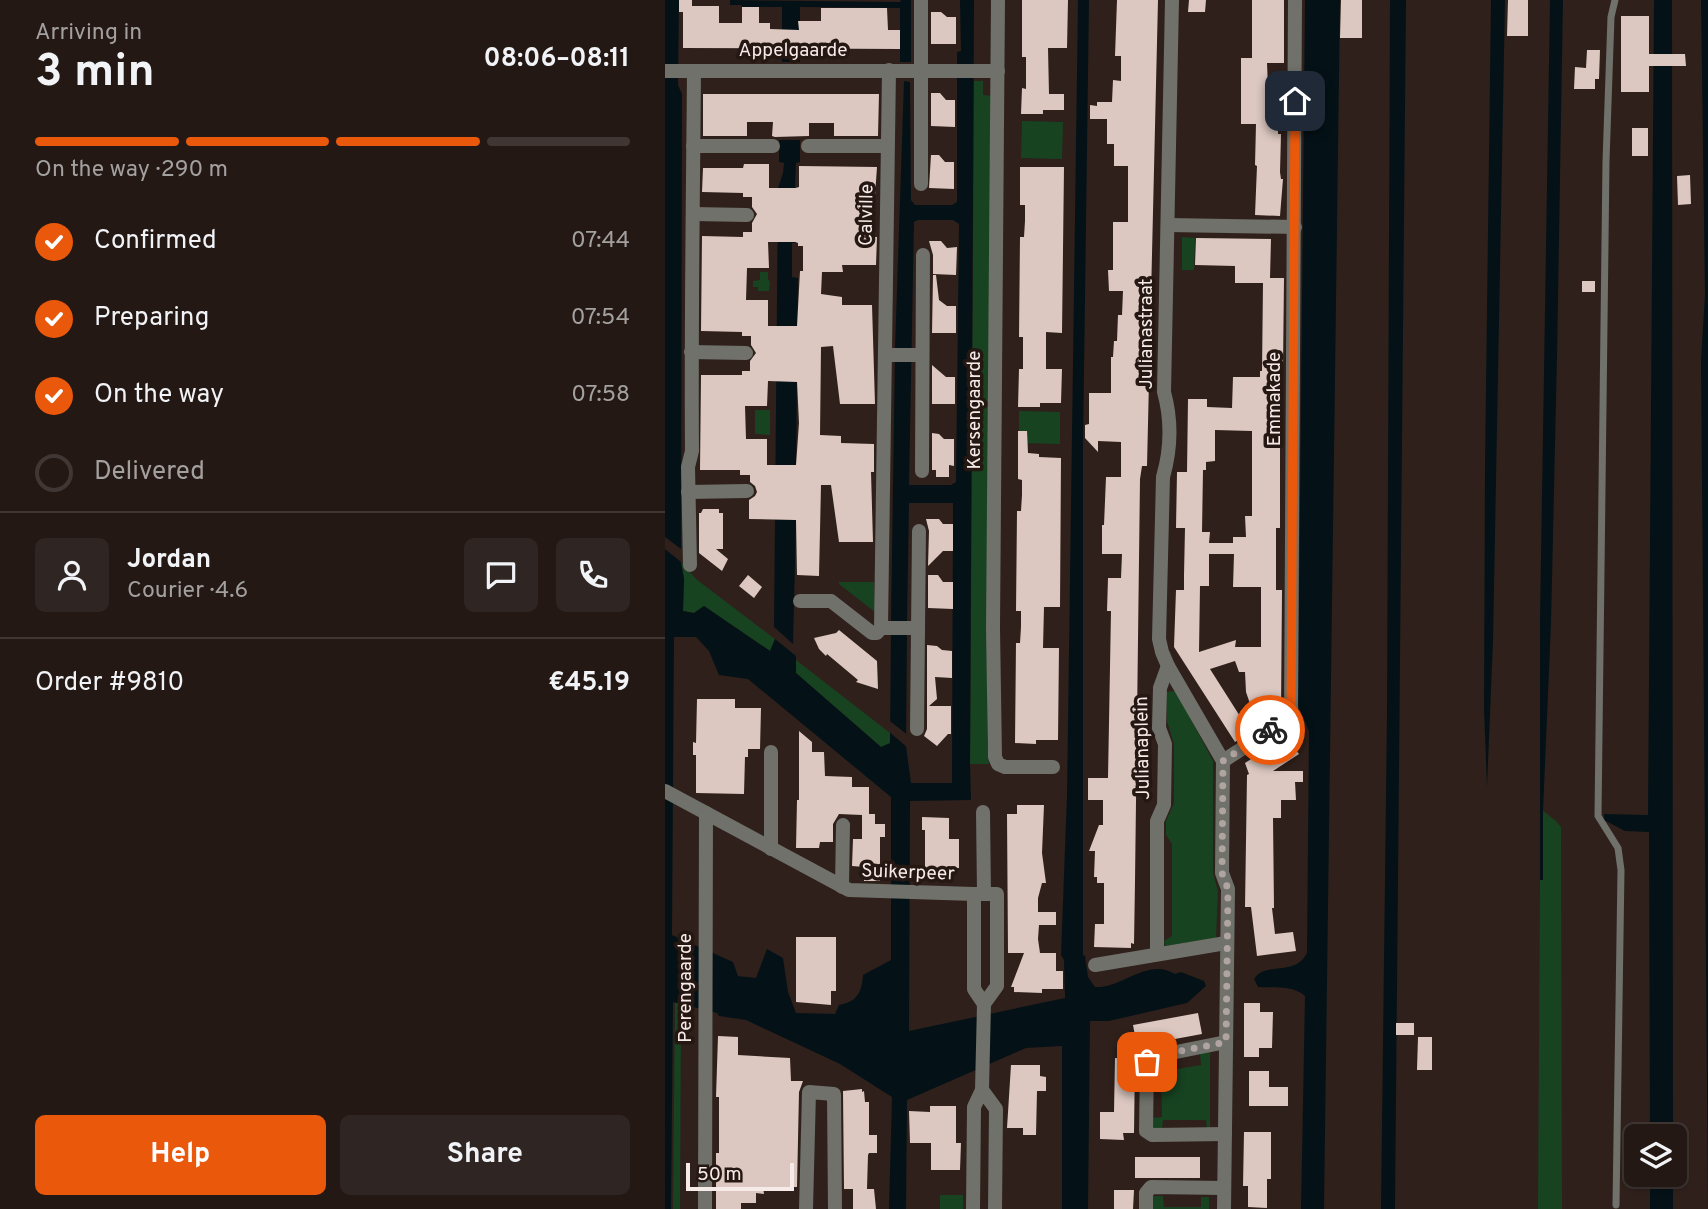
<!DOCTYPE html>
<html lang="en">
<head>
<meta charset="utf-8">
<style>
  body { margin:0; font-family:Overpass,sans-serif; background:#2f2522; color:#f1f3f6; height:100vh; display:flex; flex-direction:column; font-size:26px; white-space:nowrap }
  * { box-sizing:border-box; margin:0 }
  p { font-size:23px; color:#a3a0a0 }
  .icon { flex:none; width:38px; height:38px; fill:none; stroke:currentColor; stroke-width:2; stroke-linecap:round; stroke-linejoin:round }
  .map { position:relative; flex:1; overflow:hidden }
  .panel { display:flex; flex-direction:column; background:#231814; width:665px }
  .panel>* { flex:none }
  .fabs { position:absolute; left:959px; top:1124px; display:grid; gap:14px }
  .fabs a { display:grid; place-items:center; width:63px; height:63px; border-radius:10px; background:#231814; box-shadow:0 2px 5px #0004,0 0 0 2px #403734; font-size:35px }
  .scale { position:absolute; left:21px; bottom:18px; width:108px; box-sizing:border-box; padding-left:7px; border:4px solid #f6ebe8; border-top:0; font-size:19px; line-height:24px; white-space:nowrap; color:#f6ebe8; -webkit-text-stroke:5px #251712; paint-order:stroke }
  .pin { position:absolute; display:grid; place-items:center; width:60px; height:60px; color:#fff; margin:-30px; border-radius:14px; box-shadow:0 4px 10px #0006 }
  .courier { position:absolute; display:grid; place-items:center; width:70px; height:70px; margin:-35px; border:5px solid #ea580c; border-radius:50%; background:#fff; color:#222; box-shadow:0 2px 9px #0007 }
  .summary em { font-style:normal; font-weight:700 }
  .summary div { display:flex; flex-direction:column-reverse }
  .summary { display:flex; align-items:center; justify-content:space-between; height:119px; padding:0 35px }
  h1 { font-size:46px; font-weight:700; line-height:52px }
  .bar { display:grid; grid-template-columns:repeat(4,1fr); gap:10px 7px; align-content:center; height:84px; padding:0 35px }
  .bar i { height:9px; border-radius:5px; background:#403734 }
  .bar .on { background:#ea580c }
  .bar p { grid-column:span 4 }
  .line { display:flex; align-items:center; gap:18px; padding:0 35px; border-top:2px solid #403734 }
  .line div { flex:1 }
  .round { display:grid; place-items:center; flex:none; width:74px; height:74px; border-radius:10px; background:#2f2522 }
  ol { padding:0 35px; list-style:none }
  li { display:flex; align-items:center; gap:21px; height:77px }
  li p { margin-inline-start:auto }
  li .icon { padding:7px; border-radius:50%; background:#ea580c; color:#fff; stroke-width:4 }
  li:last-child { color:#a3a0a0 }
  li i { width:38px; height:38px; border:4px solid #403734; border-radius:50% }
  .primary-button { display:flex; gap:14px; margin-top:auto; padding:14px 35px }
  .primary-button a { flex:1; height:80px; border-radius:10px; background:#ea580c; color:#fff; font-size:28px; font-weight:700; line-height:80px; text-align:center }
  .primary-button a+a { background:#2f2522; color:#f1f3f6 }
  main { display:flex; flex:1; min-height:0 }
  .map>svg:first-child { display:block }
</style>
</head>
<body>
<main>
<section class="panel">
<div class="summary"><div><h1>3 min</h1><p>Arriving in</p></div><em>08:06–08:11</em></div>
<div class="bar"><i class="on"></i><i class="on"></i><i class="on"></i><i></i><p>On the way · 290 m</p></div>
<ol>
<li><svg class="icon" aria-label="check" viewBox="0 0 24 24"><path d="M5 12l5 5 9-10"/></svg>Confirmed<p>07:44</p></li>
<li><svg class="icon" aria-label="check" viewBox="0 0 24 24"><path d="M5 12l5 5 9-10"/></svg>Preparing<p>07:54</p></li>
<li><svg class="icon" aria-label="check" viewBox="0 0 24 24"><path d="M5 12l5 5 9-10"/></svg>On the way<p>07:58</p></li>
<li><i></i>Delivered</li>
</ol>
<div class="line" style="height:126px"><a class="round"><svg class="icon" aria-label="person" viewBox="0 0 24 24"><circle cx="12" cy="8" r="4"/><path d="M4 21q1-7 8-7t8 7"/></svg></a><div><b>Jordan</b><p>Courier · 4.6</p></div><a class="round"><svg class="icon" aria-label="chat" viewBox="0 0 24 24"><path d="M4 5h16v11H9l-5 4z"/></svg></a><a class="round"><svg class="icon" aria-label="phone" viewBox="0 0 24 24"><path d="M5 4h4l2 5-3 2q2 4 5 5l2-3 5 2v4C11 20 4 13 5 4z"/></svg></a></div>
<div class="line" style="height:91px"><div>Order #9810</div><b>€45.19</b></div>
<div class="primary-button"><a>Help</a><a>Share</a></div>
</section>
<div class="map">
<svg width="1043" height="1209" viewBox="0 0 1043 1209">
  <rect width="100%" height="100%" fill="#2f201b"/>
  <!-- green -->
  <g fill="#174321">
    <path d="M309 81H318V95L328 96 322 741 324 764H305Z"/>
    <path d="M357 121 398 122 397 159 356 158Z"/>
    <path d="M517 237 530 238 529 270H517Z"/>
    <path d="M95 272H103V280L105 281 104 291H93V287H88V281L95 280Z"/>
    <path d="M90 410H105V435L90 434Z"/>
    <path d="M354 411 395 412V444L354 443Z"/>
    <path d="M16 562 31 579 110 639 105 651 39 606 29 613 18 611 19 579Z"/>
    <path d="M174 582H209L210 612 174 584Z"/>
    <path d="M131 660 225 733V744L216 747 131 673Z"/>
    <path d="M511 691 548 761V873L553 891 551 938 500 946 499 941 507 936V844L501 835V821L509 803V744L502 721 501 692Z"/>
    <path d="M878 811 891 821 896 827 897 1209H873L875 880 878 879Z"/>
    <path d="M10 1003H14L16 1014 15 1209H8Z"/>
    <path d="M545 1051V1130H542L541 1120H498L497 1129H487V1118L497 1117 496 1071H486V1062L499 1060 500 1071 536 1065 535 1053Z"/>
    <rect x="275" y="1195" width="23" height="14"/>
    <path d="M486 1196H498L499 1207H536V1197H544V1209H486Z"/>
  </g>
  <!-- water -->
  <g fill="#041217" fill-rule="evenodd">
    <path d="M0 0H14L13 85 17 94 16 549 0 537Z"/>
    <path d="M65 0 235 2 236 0H246V62H235V8L135 7V62H117V7H77L76 5H65Z"/>
    <path d="M295 0H309L305 764 306 800 245 801 244 1031 400 998 399 960 396 955 402 795 413 0H424L418 447V955L420 956 423 977 430 987C457 989 482 957 510 974L516 972 539 981 541 986 522 1003 444 1021H425L423 1209H397V1046L361 1048 242 1100 241 1209H224L227 1097 175 1064 81 1020 54 1016 52 1013 8 1002 6 1209H0V549L16 562 19 579 18 611 29 613 39 606 105 651 110 639 131 656V673L216 747 225 743 226 632H242L241 746 246 783H287L288 503H244L242 623H226L230 349 239 81 245 82 246 200 250 205H287L292 202V52L296 51ZM253 220H288L294 224 291 482 286 485H244L249 222ZM9 637H31L44 651 54 675 83 679 226 797V960L198 975C197 992 192 1002 174 1005L170 1014 131 1013 123 992 118 958 102 949 91 978 73 976 68 962 7 935Z"/>
    <path d="M640 0H675L659 1209H636L640 996C628 985 608 988 593 987L589 979C600 961 630 977 642 953L644 731 633 705Z"/>
    <path d="M725 0H741L730 1209H716L722 713Z"/>
    <path d="M826 0H840L828 642 822 787 819 709 820 463Z"/>
    <path d="M885 0H898L892 357 886 624 878 811V880H875V620Z"/>
    <path d="M989 0H1007L1008 1136H985L984 832 960 831 939 820V814L983 815Z"/>
    <path d="M1036 0H1043V1209L1036 360 1040 295Z"/>
    <path d="M114 140H135V162L131 163 130 187H134L133 243H127V277L133 278 131 465H128L127 514V520H131L128 644 109 627 113 188 118 173 119 163 114 162Z"/>
    <rect x="985" y="1174" width="23" height="35"/>
  </g>
  <!-- pier -->
  <path fill="#2f201b" d="M221 718 244 736V749L222 730Z"/>
  <!-- building -->
  <g fill="#dcc8c1" fill-rule="evenodd">
    <path d="M14 0H27V6H54V23H77V7H94V23H105V29L134 30 133 21H156V8H222L223 30H235V49L18 48V12H14Z"/>
    <path d="M357 0H403L402 48H383L384 94H399V110H378V114H356L357 88 361 89V57H357Z"/>
    <path d="M452 0H493L482 466H477L475 479 470 882 469 944 466 943V948L429 947 430 924H439V883H432V877H429L430 851H424L434 825H438V800H423V778H443L446 611H442L443 578H456L457 554H437V525H439L441 477H456V442L433 441V452L420 438V425L424 424V393H446V357H448L449 341H452L453 315H457L458 291H444L443 270H448V222H463V166H449V144H442V119H425V105L432 106V102H447L448 80 456 81V56H450Z"/>
    <path d="M524 0H541L540 12H523Z"/>
    <path d="M587 0H619V63H602L603 87H609L610 127H613V134H616L615 172 616 179H618L615 216 590 215 592 166 590 165 591 124H576V58H587Z"/>
    <path d="M676 0H697V38H675Z"/>
    <path d="M843 0H863V36H842Z"/>
    <path d="M266 12H276L282 17H291V44H266Z"/>
    <path d="M956 16H984V54H1020L1021 66H984V92H956Z"/>
    <path d="M922 50H935L934 79H930V89H909L910 67 921 68Z"/>
    <path d="M266 93H275L281 100H290V127L266 126Z"/>
    <path d="M38 94H214L213 136H169V123H144V136L110 137 107 136 108 122H82V136H38Z"/>
    <rect x="967" y="128" width="16" height="28"/>
    <path d="M266 155H274L280 162H289V189L264 188Z"/>
    <path d="M79 164H104V188H130L134 187V166L212 167 208 224V237H212L211 265H177L178 272H157L156 294 177 297V305H207L210 404H175L168 346 156 347 155 435 176 436V443L209 444V472H206L208 542H174L166 485H156L154 576 132 575 131 520 84 519V500L90 496 92 492 90 486 85 482V475H75V470H35L36 375H77V371H85V361L91 353 86 345V336H77V332L36 331 37 236 78 237V232H87V223L92 214 87 207V197H78V193L37 192 38 168H78ZM103 242H130L133 243V246H138V271H135L132 326H103V300H81L82 268H104ZM103 381 132 382 134 423 131 465H102V439H81L80 406H102Z"/>
    <path d="M355 167H399L397 333 381 332V369H397L396 403H375V407H353L354 369H358V337H354L355 237H359L360 221V205H355Z"/>
    <path d="M1025 175 1026 204 1013 205 1012 176Z"/>
    <path d="M531 238 606 239 605 278H619L618 368H615V528H611V590H617L616 712 593 727 581 692 580 672H574L570 661 545 669 585 732 570 742 509 647 511 590H519V575L520 528H511L512 472H522L523 399H542V407L567 408 568 377H595V371H597L598 283H570V266L530 265ZM550 430 587 431V516H580L581 537H568V543H544L545 532H537L538 470H541V462L550 461ZM544 554H569L568 587H596V647H570L571 640 534 652 535 586H544Z"/>
    <path d="M264 241H276L282 248 292 247 291 275 268 274V255Z"/>
    <path d="M268 275H271L274 300 282 306H291V333H267Z"/>
    <rect x="917" y="281" width="13" height="11"/>
    <path d="M267 365 281 377H290V404H267Z"/>
    <path d="M353 431H362L363 453 374 454V457L396 458 395 607H379L378 648H394L393 740H371V744L350 743 351 643H355L356 627V611H351L352 511H356L357 495V480L353 479Z"/>
    <path d="M267 433 274 434 279 439H289V466L284 465V477H271V470H267Z"/>
    <path d="M38 509H54V513H58V549H51L63 559 57 571 34 553V513H36Z"/>
    <path d="M261 519H274L278 524H288V551H278L263 566 264 531Z"/>
    <path d="M83 575 97 587 89 598 74 586Z"/>
    <path d="M263 575H273L278 582H288V609L263 608Z"/>
    <path d="M174 630 212 661 213 689 191 682 193 680 162 654 161 656 154 649 149 638 171 633Z"/>
    <path d="M262 645 272 646 277 650 287 651V678L270 677 272 699 264 706H286V734H283L272 746 259 736 262 729Z"/>
    <path d="M32 699H70V708H96L95 749H83V757H80L79 794 31 793V755H28V742L31 743Z"/>
    <path d="M134 731 147 742V752H159L160 776 187 777V787H204V814H210V824H220V837H215V881H199V867L187 866 188 839H197V815L174 814 168 824V842H155L154 848H131L132 800H134Z"/>
    <path d="M618 734V738L624 734 633 747 630 749 634 754 608 771H638V782H630L631 800H616V818H608L609 908H607L610 934 628 932 631 951 592 956 586 907H580L582 775 584 774 580 763 618 738 616 735Z"/>
    <path d="M352 805H379L377 853 381 883H377L373 898V912H391V925H374L373 939 375 953H391V971H398V989H377V993L349 992V987H346L359 953H343L342 814H352Z"/>
    <path d="M257 817 284 818V839H294V868H284V878L260 877V830H257Z"/>
    <path d="M131 937H171V991H166V1005L131 1002Z"/>
    <path d="M579 1003H595V1012H608L607 1048H594V1057H579Z"/>
    <path d="M533 1013 537 1034 472 1046 468 1025Z"/>
    <rect x="731" y="1023" width="18" height="12"/>
    <path d="M53 1036 73 1037V1055L125 1058 126 1081H138L134 1092 132 1187H98L99 1194 91 1193V1203H76V1209H51V1153H54V1097H51Z"/>
    <path d="M753 1037H767V1070H752Z"/>
    <path d="M450 1058 470 1059 469 1133H458L459 1140 435 1139V1112H449Z"/>
    <path d="M346 1065H375V1076L381 1077V1091H372L371 1135H358V1128H342Z"/>
    <path d="M584 1071H604V1087H623V1106H584Z"/>
    <path d="M197 1089V1092L199 1091 200 1102H204V1135H212V1153H204L203 1155 202 1189H209L211 1209H188V1189H179L178 1091Z"/>
    <path d="M265 1106H291V1143H296L295 1170H266V1143H245L244 1111 265 1112Z"/>
    <path d="M579 1132H606V1179H602V1208L583 1207V1186H578Z"/>
    <rect x="470" y="1157" width="65" height="21"/>
    <path d="M449 1190H469L468 1209H449Z"/>
  </g>
  <g fill="none" stroke-linecap="round" stroke-linejoin="round">
    <!-- lane -->
    <path stroke="#6f716a" stroke-width="7" d="M950 0 946 17 941 161 933 816 953 848 956 870 951 1205"/>
    <!-- street -->
    <g stroke="#6f716a" stroke-width="14">
      <path d="M333 0 328 628 330 757 333 764 340 767H388"/>
      <path d="M507 0 499 392C507 421 506 449 498 477L494 639 497 652 503 666 558 761 557 873 563 889 559 1209"/>
      <path d="M0 71H333"/>
      <path d="M28 146H108"/>
      <path d="M143 146H222"/>
      <path d="M256 184V0"/>
      <path d="M29 214 82 215"/>
      <path d="M503 225 630 227"/>
      <path d="M26 352 81 353"/>
      <path d="M220 355H257"/>
      <path d="M257 471 258 255"/>
      <path d="M23 492 82 491"/>
      <path d="M25 565 23 467 27 451C26 324 28 197 29 71"/>
      <path d="M135 601H166L207 633H212L216 628 224 70"/>
      <path d="M216 628H253"/>
      <path d="M252 729 254 531"/>
      <path d="M106 752V849"/>
      <path d="M558 761 626 717 630 0"/>
      <path d="M0 791 184 890 309 894"/>
      <path d="M318 812 319 894"/>
      <path d="M177 887 178 825"/>
      <path d="M309 894H332V986L319 1004 309 989Z"/>
      <path d="M492 954V821L499 805 500 744 494 728 495 688 503 666"/>
      <path d="M430 965 561 943"/>
      <path d="M317 1090 319 1004"/>
      <path d="M560 1134 487 1135 481 1131 482 1062 486 1057 561 1042"/>
      <path d="M40 1209 41 813"/>
      <path d="M141 1209 144 1092 169 1094 170 1209"/>
      <path d="M308 1209 309 1107 317 1090 331 1109 330 1209"/>
      <path d="M481 1209V1193L486 1187 559 1188"/>
    </g>
  </g>
  <g fill="none" stroke-linecap="round" stroke-linejoin="round">
    <!-- done -->
    <path stroke="#b0a4a0" stroke-width="7" stroke-dasharray="0 12.6" d="M482 1062 486 1057 561 1042 563 889 557 873 558 761 605 730"/>
    <!-- route -->
    <path stroke="#ea580c" stroke-width="9" d="M605 730 626 717 630 101"/>
  </g>
  <g text-anchor="middle" dominant-baseline="central" stroke-width="7" stroke-linejoin="round" paint-order="stroke">
    <!-- street labels -->
    <g font-size="19" fill="#f6ebe8" stroke="#251712">
      <text x="128" y="51">Appelgaarde</text>
      <text transform="translate(202 215) rotate(-89)">Calville</text>
      <text transform="translate(482 334) rotate(-90)">Julianastraat</text>
      <text transform="translate(610 399) rotate(-90)">Emmakade</text>
      <text transform="translate(310 410) rotate(-90)">Kersengaarde</text>
      <text transform="translate(478 748) rotate(-91)">Julianaplein</text>
      <text transform="translate(243 873) rotate(2)">Suikerpeer</text>
      <text transform="translate(21 988) rotate(-90)">Perengaarde</text>
    </g>
  </g>
</svg>
<div class="fabs">
<a><svg class="icon" aria-label="layers" viewBox="0 0 24 24"><path d="M12 4l9 5-9 5-9-5zM3 14l9 5 9-5"/></svg></a>
</div>
<div class="scale">50 m</div>
<div class="pin" style="left:482px;top:1062px;background:#ea580c"><svg class="icon" aria-label="bag" viewBox="0 0 24 24"><path d="M5 8h14l-1 12H6zM9 8a3 3 0 0 1 6 0"/></svg></div>
<div class="pin" style="left:630px;top:101px;background:#1f2937"><svg class="icon" aria-label="home" viewBox="0 0 24 24"><path d="M3 11l9-7 9 7M6 9v11h12V9"/></svg></div>
<div class="courier" style="left:605px;top:730px"><svg class="icon" aria-label="bike" viewBox="0 0 24 24"><circle cx="6" cy="16" r="4"/><circle cx="18" cy="16" r="4"/><path d="M6 16l4-8h5l3 8M10 8l3 8H6M13 5h3"/></svg></div>
</div>
</main>
</body>
</html>
